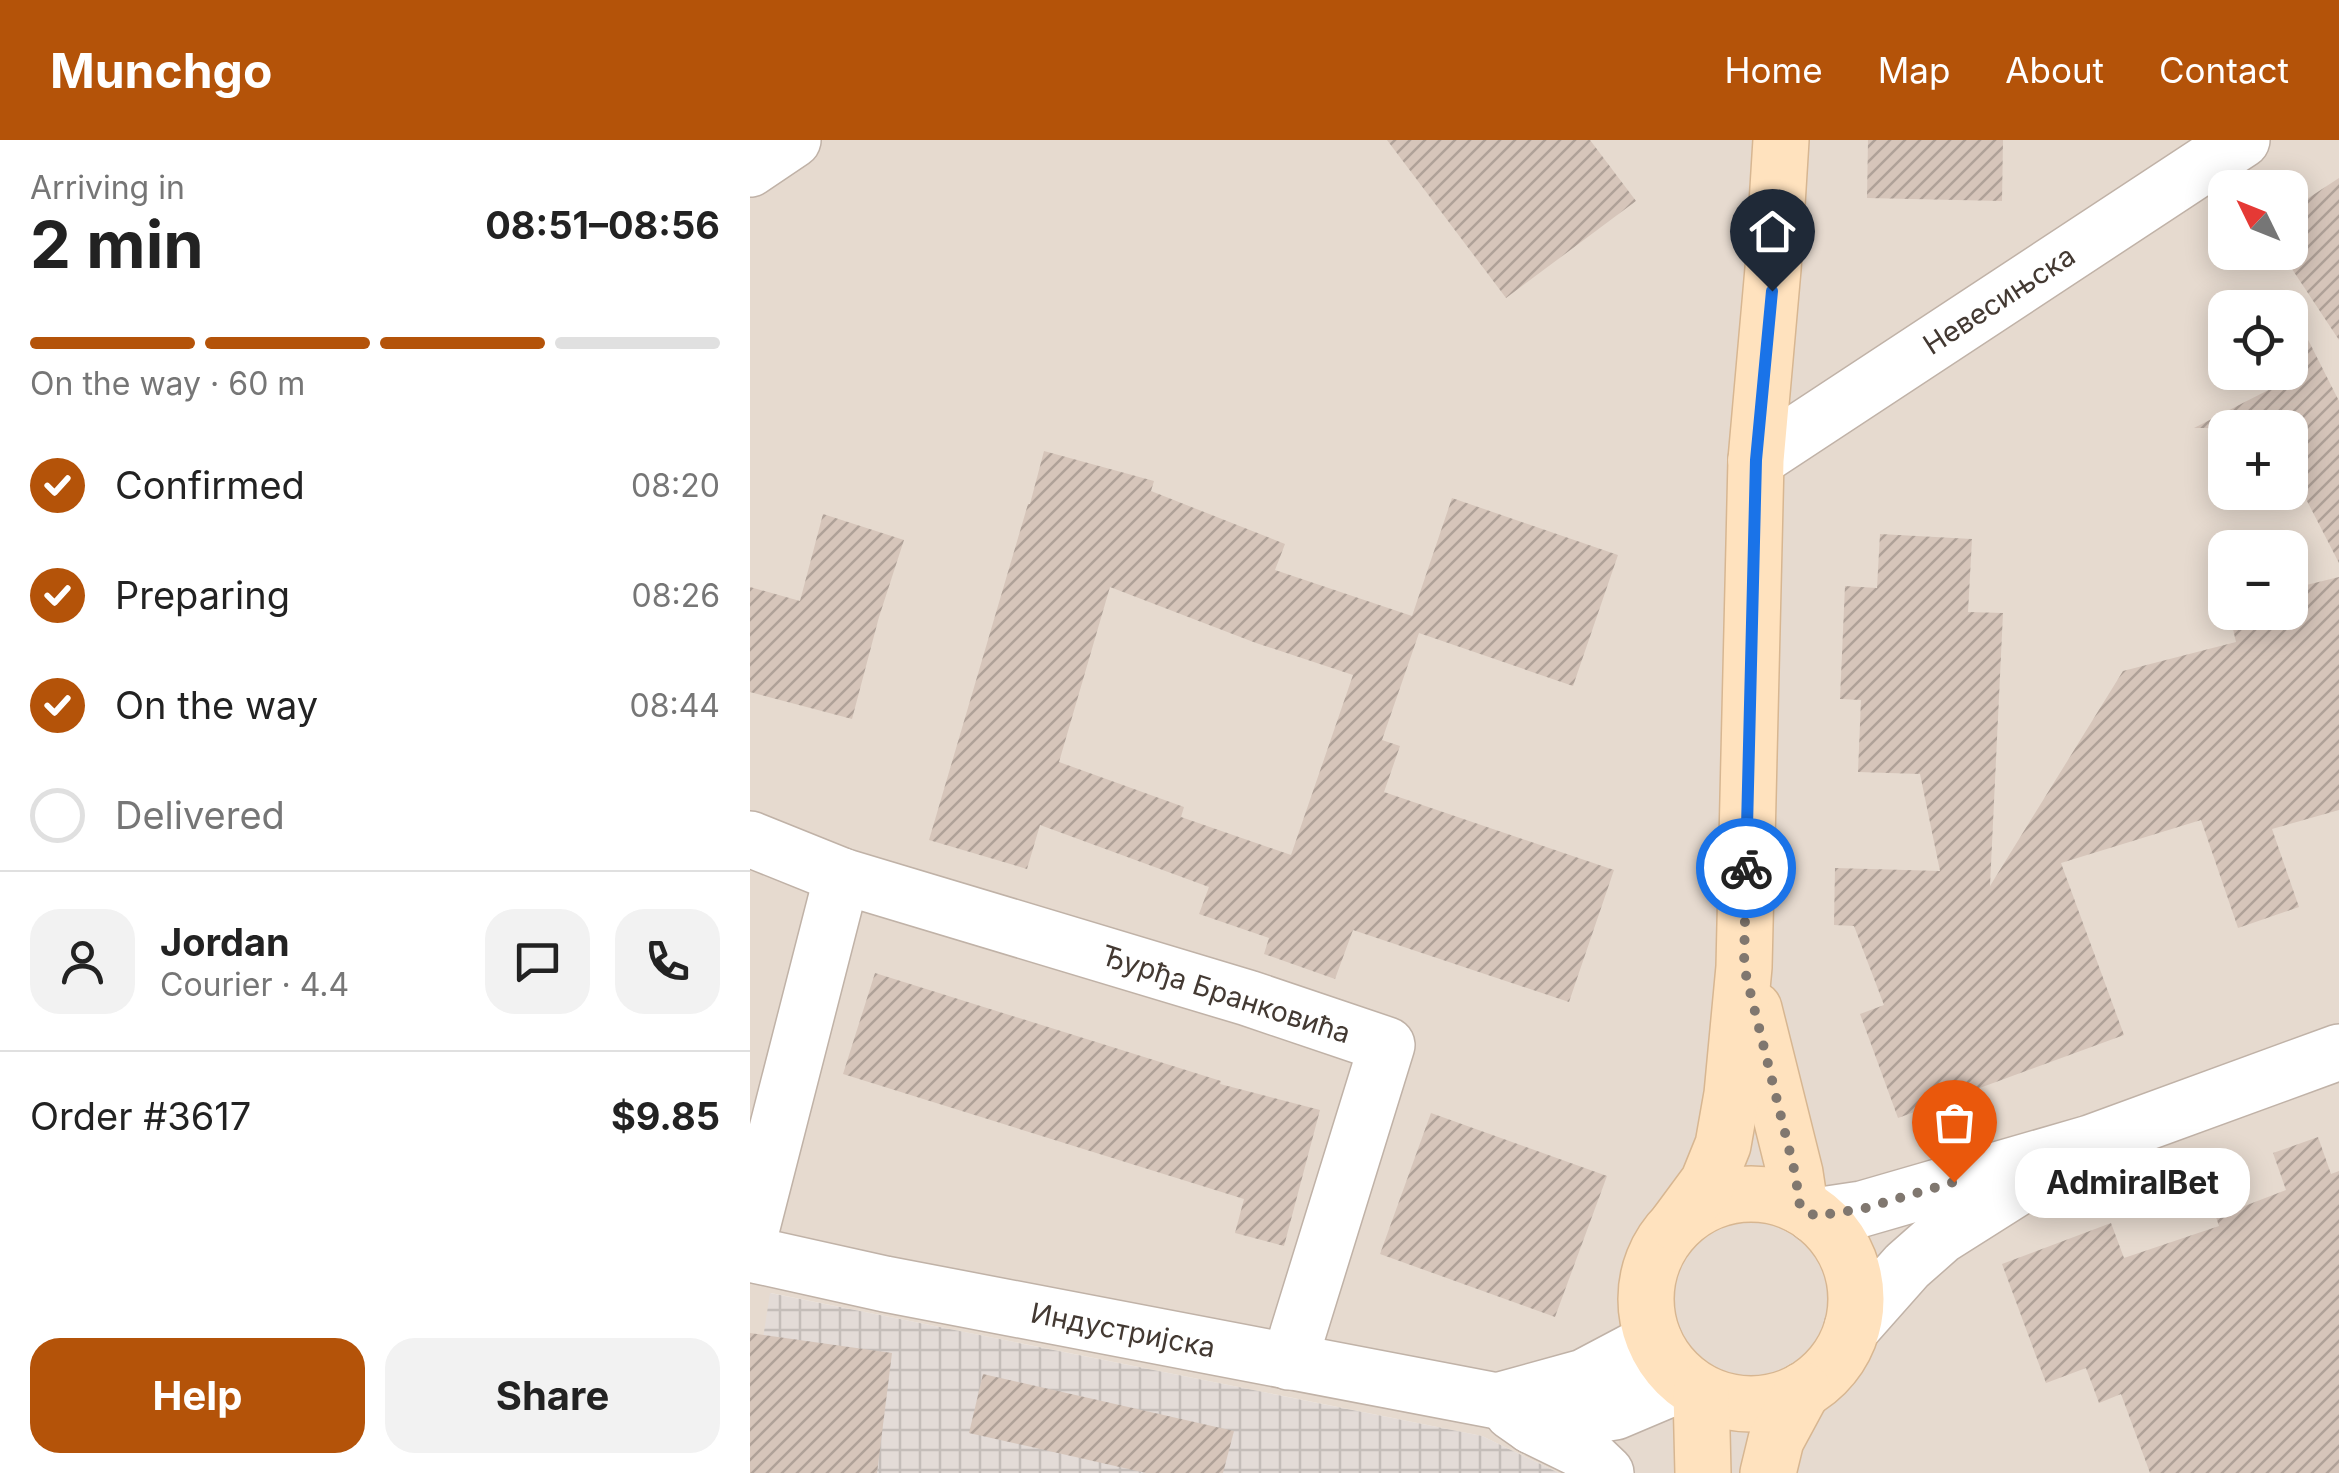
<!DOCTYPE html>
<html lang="en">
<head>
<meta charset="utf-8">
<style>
  body { margin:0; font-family:Inter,sans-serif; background:#f2f2f2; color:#222; height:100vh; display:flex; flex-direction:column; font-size:38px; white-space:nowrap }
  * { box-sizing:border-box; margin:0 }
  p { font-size:32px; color:#767676 }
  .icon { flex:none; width:55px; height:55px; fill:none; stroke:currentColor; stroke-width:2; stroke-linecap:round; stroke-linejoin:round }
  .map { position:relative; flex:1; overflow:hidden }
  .drawer { display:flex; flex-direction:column; background:#fff; width:750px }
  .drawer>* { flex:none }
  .needle { width:65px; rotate:313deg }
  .fabs { position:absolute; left:1458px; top:30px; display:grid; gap:20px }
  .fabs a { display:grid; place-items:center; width:100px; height:100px; border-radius:20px; background:#fff; box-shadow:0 5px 25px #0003; font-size:50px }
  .pin { position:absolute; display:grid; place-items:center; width:85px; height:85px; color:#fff; margin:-102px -42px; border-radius:50% 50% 50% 0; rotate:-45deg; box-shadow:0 0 10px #0007 }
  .pin .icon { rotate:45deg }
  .courier { position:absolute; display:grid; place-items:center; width:100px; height:100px; margin:-50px; border:8px solid #1a73e8; border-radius:50%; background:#fff; color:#222; box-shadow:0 2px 12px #0007 }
  .bubble { position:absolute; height:70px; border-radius:30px; background:#fff; box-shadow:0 5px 25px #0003; font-size:32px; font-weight:700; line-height:70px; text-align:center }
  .summary em { font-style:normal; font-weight:700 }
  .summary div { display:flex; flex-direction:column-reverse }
  .summary { display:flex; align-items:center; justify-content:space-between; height:170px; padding:0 30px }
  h1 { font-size:65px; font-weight:700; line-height:75px }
  .bar { display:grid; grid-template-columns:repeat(4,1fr); gap:15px 10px; align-content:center; height:120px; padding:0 30px }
  .bar i { height:12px; border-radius:8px; background:#e0e0e0 }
  .bar .current { background:#b45309 }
  .bar p { grid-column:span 4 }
  .line { display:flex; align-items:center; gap:25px; padding:0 30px; border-top:2px solid #e0e0e0 }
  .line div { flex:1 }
  .round { display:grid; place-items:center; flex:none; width:105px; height:105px; border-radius:30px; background:#f2f2f2 }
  ol { padding:0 30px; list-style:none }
  li { display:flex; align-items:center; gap:30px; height:110px }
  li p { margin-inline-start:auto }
  li .icon { padding:10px; border-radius:50%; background:#b45309; color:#fff; stroke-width:4 }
  li:last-child { color:#767676 }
  li i { width:55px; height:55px; border:5px solid #e0e0e0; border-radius:50% }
  .primary-button { display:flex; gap:20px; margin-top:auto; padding:20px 30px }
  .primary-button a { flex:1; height:115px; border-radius:30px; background:#b45309; color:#fff; font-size:40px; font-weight:700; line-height:115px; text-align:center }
  .primary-button a+a { background:#f2f2f2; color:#222 }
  header { display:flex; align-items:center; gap:60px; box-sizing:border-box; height:140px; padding:0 50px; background:#b45309; color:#fff }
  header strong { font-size:48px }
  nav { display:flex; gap:55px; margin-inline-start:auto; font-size:35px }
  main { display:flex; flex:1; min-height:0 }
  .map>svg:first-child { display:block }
</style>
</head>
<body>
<header>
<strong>Munchgo</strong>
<nav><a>Home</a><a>Map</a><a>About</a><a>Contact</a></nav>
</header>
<main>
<section class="drawer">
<div class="summary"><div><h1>2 min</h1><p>Arriving in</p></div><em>08:51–08:56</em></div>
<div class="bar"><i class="current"></i><i class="current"></i><i class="current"></i><i></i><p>On the way · 60 m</p></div>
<ol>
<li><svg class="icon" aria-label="check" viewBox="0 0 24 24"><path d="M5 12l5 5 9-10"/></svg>Confirmed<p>08:20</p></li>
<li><svg class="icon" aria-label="check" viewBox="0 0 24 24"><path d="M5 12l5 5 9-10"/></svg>Preparing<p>08:26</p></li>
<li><svg class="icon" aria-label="check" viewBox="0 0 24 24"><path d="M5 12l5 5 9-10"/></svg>On the way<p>08:44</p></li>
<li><i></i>Delivered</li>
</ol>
<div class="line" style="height:180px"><a class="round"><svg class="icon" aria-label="person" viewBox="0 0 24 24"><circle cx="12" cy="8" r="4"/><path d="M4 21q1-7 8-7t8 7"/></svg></a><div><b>Jordan</b><p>Courier · 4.4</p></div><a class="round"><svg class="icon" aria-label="chat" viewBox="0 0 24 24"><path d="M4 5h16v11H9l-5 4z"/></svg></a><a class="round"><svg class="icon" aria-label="phone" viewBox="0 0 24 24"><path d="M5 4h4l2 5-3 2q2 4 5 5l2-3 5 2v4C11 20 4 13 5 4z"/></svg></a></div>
<div class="line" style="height:130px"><div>Order #3617</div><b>$9.85</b></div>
<div class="primary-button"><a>Help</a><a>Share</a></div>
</section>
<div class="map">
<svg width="1589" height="1333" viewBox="0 0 1589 1333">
  <defs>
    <pattern id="industrial-grid" width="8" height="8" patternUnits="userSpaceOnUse" patternTransform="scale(2.5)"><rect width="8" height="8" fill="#e3dbd7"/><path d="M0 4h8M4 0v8" fill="none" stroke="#c4bdb9"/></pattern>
    <pattern id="building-hatch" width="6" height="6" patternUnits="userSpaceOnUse" patternTransform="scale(2.5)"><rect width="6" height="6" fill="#d6c5ba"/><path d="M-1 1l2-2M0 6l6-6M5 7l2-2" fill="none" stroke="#afa198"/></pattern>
  </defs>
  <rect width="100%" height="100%" fill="#f1e9e1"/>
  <!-- residential -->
  <path fill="#e6dacf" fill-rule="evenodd" d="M0 0H1589V1333H809L732 1296 21 1153 0 1283ZM1475 48H1540V112H1475ZM1475 168H1540V232H1475ZM1475 288H1540V352H1475ZM1475 408H1540V472H1475Z"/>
  <!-- industrial -->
  <path fill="url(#industrial-grid)" d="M20 1153 732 1296 809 1333H0V1283Z"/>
  <!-- building -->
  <g fill="url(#building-hatch)" fill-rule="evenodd">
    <path d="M637 0H840L886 61 756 158Z"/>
    <path d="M1118 0H1253L1252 61 1117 58Z"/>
    <path d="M1589 38V200L1540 126V70Z"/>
    <path d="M1540 164 1589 261V423L1540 328V288H1444L1540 239Z"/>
    <path d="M294 311 404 341 401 351 535 404 525 430 662 476 702 358 868 415 823 546 669 493 632 600 650 606 634 652 864 730 819 862 603 790 585 839 514 814 519 798 449 774 459 747 290 685 277 729 179 700 278 364H280ZM360 447 506 503 603 535 541 715 431 677 434 667 309 622Z"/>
    <path d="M73 374 154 400 129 477 102 579 0 552V447L50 461Z"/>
    <path d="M1130 394 1222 399 1218 472 1253 473 1240 746 1373 531 1486 502 1479 472H1540V449L1589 437V670L1522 689 1549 767 1488 788 1451 680 1311 723 1374 895 1148 978 1110 874 1134 865 1104 786 1084 785 1085 728 1190 731 1170 634 1108 632 1111 560 1090 559 1095 446 1127 448Z"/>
    <path d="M125 833 471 941 470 944 570 970 534 1106 485 1093 494 1059 93 934Z"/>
    <path d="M681 973 857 1036 805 1177 630 1114Z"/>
    <path d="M1568 997 1581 1034 1589 1031V1333H1400L1371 1254 1349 1263 1336 1228 1296 1243 1252 1124 1361 1083 1374 1118 1469 1086 1466 1077 1536 1050 1523 1013Z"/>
    <path d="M0 1193 142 1213 127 1333H0Z"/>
    <path d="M233 1234 484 1291 473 1333H396L219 1293Z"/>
  </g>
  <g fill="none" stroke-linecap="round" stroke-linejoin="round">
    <!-- street casing -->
    <g stroke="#c0b2a7" stroke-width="58">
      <g id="street">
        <path d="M0 29 43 0"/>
        <path d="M1006 320 1492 0"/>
        <path d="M0 699 92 736 498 858 637 905 539 1222"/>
        <path d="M1065 1076 1112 1069 1340 1003 1589 912"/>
        <path d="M0 1095 92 736"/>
        <path d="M0 1114 135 1144 747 1261 834 1237 904 1200"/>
        <path d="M1102 1188 1157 1126 1191 1096 1281 1039"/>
        <path d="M762 1272 782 1286 865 1272 936 1242"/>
        <path d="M782 1286 833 1311 856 1333"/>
      </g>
    </g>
    <!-- secondary casing -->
    <g stroke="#d7b691" stroke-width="58">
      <g id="secondary">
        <path d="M1004 869 1045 1033 1050 1066"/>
        <circle cx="1001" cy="1159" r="105"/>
        <path d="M927 1084 958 1042 973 1005 982 954 994 827 1006 320 1023 129 1031 0"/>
        <path d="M951 1252 953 1333"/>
        <path d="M1018 1333 1026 1300 1053 1250"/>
      </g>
    </g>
    <!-- street -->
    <use href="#street" stroke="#fff" stroke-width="55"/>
    <!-- secondary -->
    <use href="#secondary" stroke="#ffe2be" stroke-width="55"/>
  </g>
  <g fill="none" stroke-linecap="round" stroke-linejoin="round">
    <!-- done -->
    <path stroke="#80776f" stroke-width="10" stroke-dasharray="0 18" d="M996 728 994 827 1045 1033 1050 1066 1065 1076 1112 1069 1204 1042"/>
    <!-- route -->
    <path stroke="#1a73e8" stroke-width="12" d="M996 728 1006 320 1022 151"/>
  </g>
  <g text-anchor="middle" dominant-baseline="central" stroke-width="10" stroke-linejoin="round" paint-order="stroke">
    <!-- street labels -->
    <g font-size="28" fill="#433932" stroke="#fff">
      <text transform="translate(1249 160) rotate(-33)">Невесињска</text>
      <text transform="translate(476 854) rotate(18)">Ђурђа Бранковића</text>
      <text transform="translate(373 1190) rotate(11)">Индустријска</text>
    </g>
  </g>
</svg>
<div class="fabs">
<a><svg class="needle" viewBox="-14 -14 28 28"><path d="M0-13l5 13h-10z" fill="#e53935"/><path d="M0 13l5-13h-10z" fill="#767676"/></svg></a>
<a><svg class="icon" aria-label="locate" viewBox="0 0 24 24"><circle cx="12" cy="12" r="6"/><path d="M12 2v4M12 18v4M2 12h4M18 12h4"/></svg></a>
<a>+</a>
<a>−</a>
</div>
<div class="pin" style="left:1204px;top:1042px;background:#ea580c"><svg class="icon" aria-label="bag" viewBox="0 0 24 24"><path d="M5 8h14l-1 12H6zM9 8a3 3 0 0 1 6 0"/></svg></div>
<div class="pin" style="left:1022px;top:151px;background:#1f2937"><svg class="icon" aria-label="home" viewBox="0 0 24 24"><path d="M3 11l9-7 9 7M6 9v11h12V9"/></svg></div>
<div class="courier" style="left:996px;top:728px"><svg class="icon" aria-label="bike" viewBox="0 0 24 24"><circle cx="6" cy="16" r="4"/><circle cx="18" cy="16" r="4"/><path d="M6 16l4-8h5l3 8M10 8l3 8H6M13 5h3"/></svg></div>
<div class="bubble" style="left:1265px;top:1008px;width:235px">AdmiralBet</div>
</div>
</main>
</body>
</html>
